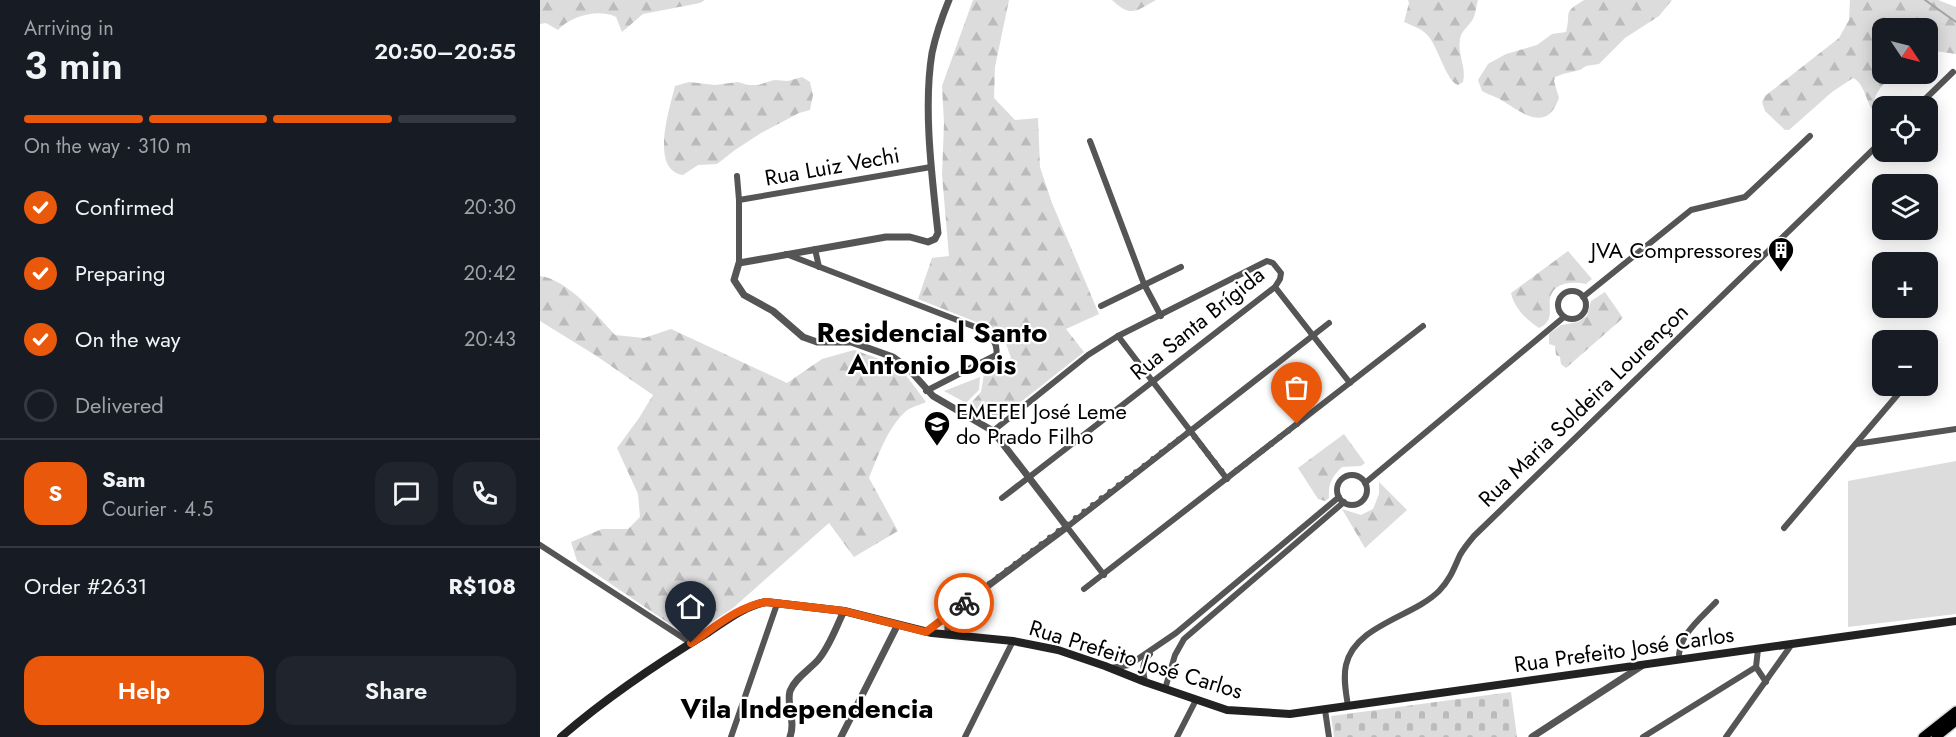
<!DOCTYPE html>
<html lang="en">
<head>
<meta charset="utf-8">
<style>
  body { margin:0; font-family:Jost,sans-serif; background:#20242c; color:#f1f3f6; height:100vh; display:flex; flex-direction:column; font-size:22px; white-space:nowrap }
  * { box-sizing:border-box; margin:0 }
  p { font-size:20px; color:#9ea1a6 }
  .icon { flex:none; width:33px; height:33px; fill:none; stroke:currentColor; stroke-width:2; stroke-linecap:round; stroke-linejoin:round }
  .map { position:relative; flex:1; overflow:hidden }
  .drawer { display:flex; flex-direction:column; background:#171b24; width:540px }
  .drawer>* { flex:none }
  .needle { width:39px; rotate:125deg }
  .tools { position:absolute; left:1332px; top:18px; display:grid; gap:12px }
  .tools a { display:grid; place-items:center; width:66px; height:66px; border-radius:12px; background:#171b24; box-shadow:0 3px 15px #0003; font-size:30px }
  .pin { position:absolute; display:grid; place-items:center; width:51px; height:51px; color:#fff; margin:-62px -26px; border-radius:50% 50% 50% 0; rotate:-45deg; box-shadow:0 0 6px #0007 }
  .pin .icon { rotate:45deg }
  .courier { position:absolute; display:grid; place-items:center; width:60px; height:60px; margin:-30px; border:4px solid #ea580c; border-radius:50%; background:#fff; color:#222; box-shadow:0 2px 8px #0007 }
  .overview em { font-style:normal; font-weight:600 }
  .overview div { display:flex; flex-direction:column-reverse }
  .overview { display:flex; align-items:center; justify-content:space-between; height:102px; padding:0 24px }
  h1 { font-size:39px; font-weight:600; line-height:45px }
  .bar { display:grid; grid-template-columns:repeat(4,1fr); gap:9px 6px; align-content:center; height:72px; padding:0 24px }
  .bar i { height:8px; border-radius:4px; background:#363941 }
  .bar .selected { background:#ea580c }
  .bar p { grid-column:span 4 }
  .line { display:flex; align-items:center; gap:15px; padding:0 24px; border-top:2px solid #363941 }
  .line div { flex:1 }
  .round { display:grid; place-items:center; flex:none; width:63px; height:63px; border-radius:18px; background:#20242c }
  ol { padding:0 24px; list-style:none }
  li { display:flex; align-items:center; gap:18px; height:66px }
  li p { margin-inline-start:auto }
  li .icon { padding:6px; border-radius:50%; background:#ea580c; color:#fff; stroke-width:4 }
  li:last-child { color:#9ea1a6 }
  li i { width:33px; height:33px; border:3px solid #363941; border-radius:50% }
  .primary-button { display:flex; gap:12px; margin-top:auto; padding:12px 24px }
  .primary-button a { flex:1; height:69px; border-radius:18px; background:#ea580c; color:#fff; font-size:24px; font-weight:600; line-height:69px; text-align:center }
  .primary-button a+a { background:#20242c; color:#f1f3f6 }
  main { display:flex; flex:1; min-height:0 }
  .map>svg:first-child { display:block }
</style>
</head>
<body>
<main>
<section class="drawer">
<div class="overview"><div><h1>3 min</h1><p>Arriving in</p></div><em>20:50–20:55</em></div>
<div class="bar"><i class="selected"></i><i class="selected"></i><i class="selected"></i><i></i><p>On the way · 310 m</p></div>
<ol>
<li><svg class="icon" aria-label="check" viewBox="0 0 24 24"><path d="M5 12l5 5 9-10"/></svg>Confirmed<p>20:30</p></li>
<li><svg class="icon" aria-label="check" viewBox="0 0 24 24"><path d="M5 12l5 5 9-10"/></svg>Preparing<p>20:42</p></li>
<li><svg class="icon" aria-label="check" viewBox="0 0 24 24"><path d="M5 12l5 5 9-10"/></svg>On the way<p>20:43</p></li>
<li><i></i>Delivered</li>
</ol>
<div class="line" style="height:108px"><b class="round" style="background:#ea580c;color:#fff">S</b><div><b>Sam</b><p>Courier · 4.5</p></div><a class="round"><svg class="icon" aria-label="chat" viewBox="0 0 24 24"><path d="M4 5h16v11H9l-5 4z"/></svg></a><a class="round"><svg class="icon" aria-label="phone" viewBox="0 0 24 24"><path d="M5 4h4l2 5-3 2q2 4 5 5l2-3 5 2v4C11 20 4 13 5 4z"/></svg></a></div>
<div class="line" style="height:78px"><div>Order #2631</div><b>R$108</b></div>
<div class="primary-button"><a>Help</a><a>Share</a></div>
</section>
<div class="map">
<svg width="1416" height="737" viewBox="0 0 1416 737">
  <defs>
    <pattern id="forest-firs" width="22" height="20" patternUnits="userSpaceOnUse" patternTransform="scale(1.5)"><rect width="22" height="20" fill="#dcdcdc"/><path d="M5 1l3.5 6h-7zM16 11l3.5 6h-7z" fill="#bbb"/></pattern>
    <pattern id="cemetery-stones" width="16" height="16" patternUnits="userSpaceOnUse" patternTransform="scale(1.5)"><rect width="16" height="16" fill="#dcdcdc"/><path d="M2 7V4a2 2 0 0 1 4 0v3zM10 15v-3a2 2 0 0 1 4 0v3z" fill="#bbb"/></pattern>
  </defs>
  <rect width="100%" height="100%" fill="#fff"/>
  <!-- forest -->
  <g fill="url(#forest-firs)">
    <path d="M0 0H165L160 3 103 14 82 32 76 17C59 8 30 16 18 30L6 23 0 24Z"/>
    <path d="M433 0H469L455 67 454 98 475 120 498 118 500 167 512 203 559 314 526 329 544 352 458 420 429 405 441 392 444 374 471 358 465 341 454 329 378 299 392 258 409 256 402 175 404 123 402 86Z"/>
    <path d="M572 0H616C596 11 591 18 572 0Z"/>
    <path d="M868 0H938C936 6 936 13 933 19 929 26 921 31 920 39 917 54 927 68 923 82L918 85C907 82 898 48 889 37 883 29 873 26 864 22L869 3Z"/>
    <path d="M1044 0H1132L1119 16 1085 38 1059 64 1046 66 1040 70 1023 74 1015 77 1014 81 1019 98C1007 132 985 115 963 101 957 97 949 95 942 91L938 80 948 64 966 54 997 45 1012 34 1026 32C1032 11 1021 14 1044 0Z"/>
    <path d="M1310 0H1398L1416 7V54L1388 50V28H1342V74H1355C1342 85 1333 93 1333 111 1326 101 1324 83 1313 78L1292 92 1249 130H1245L1225 111 1222 102 1225 96 1299 38 1309 20Z"/>
    <path d="M262 77 270 82 273 95 270 110 259 113 221 133 195 150 177 164 158 165 143 175C109 170 130 108 135 86L149 82 175 85 198 82 208 85H218L234 80 248 81Z"/>
    <path d="M1028 251 1052 279 1046 284C1032 281 1013 282 1010 299 1009 305 1011 313 1009 318 1007 324 1003 326 999 328 986 320 974 307 971 293Z"/>
    <path d="M0 276C28 280 57 315 75 335L104 338 131 329 247 383 282 359 314 350 348 362 365 374 386 402C380 405 370 407 365 412 347 429 338 456 329 478L358 531 314 557 289 523 193 608 149 637 37 561 31 542 62 529H88L100 517 98 494 77 448 99 418 113 395 55 355 0 321Z"/>
    <path d="M1065 292 1083 318 1026 368 1021 364 1020 357 1016 355 1015 346 1009 344V334L1021 325 1038 322 1047 316 1051 301Z"/>
    <path d="M804 434 825 463 821 466 802 467C792 477 788 483 789 498L785 501 778 499 758 468Z"/>
    <path d="M839 482 867 510 825 548 802 509 821 515 833 509 839 494Z"/>
  </g>
  <!-- cemetery -->
  <path fill="url(#cemetery-stones)" d="M971 692 977 737H794L791 716Z"/>
  <!-- park -->
  <g fill="#dcdcdc">
    <path d="M440 377 439 390 426 403 404 391Z"/>
    <path d="M1416 461V614L1308 627V481Z"/>
  </g>
  <g fill="none" stroke-linecap="round" stroke-linejoin="round">
    <!-- stream -->
    <path stroke="#a3a3a3" stroke-width="2" d="M1385 0 1416 22"/>
    <!-- primary casing -->
    <g stroke="#dbdbdb" stroke-width="12">
      <g id="primary">
        <path d="M1383 737 1416 711"/>
        <path d="M1396 737 1416 721"/>
      </g>
    </g>
    <!-- minor -->
    <g stroke="#555" stroke-width="6">
      <path d="M1378 106 1413 72"/>
      <path d="M550 141 604 284 621 316"/>
      <path d="M197 176 199 200V263"/>
      <path d="M199 200 391 167"/>
      <path d="M275 249 279 267"/>
      <path d="M246 254 443 330C451 336 459 344 456 355L386 391"/>
      <path d="M735 287 810 383"/>
      <circle cx="1032" cy="305" r="14"/>
      <path d="M1043 297 1151 210 1205 197 1270 136"/>
      <path d="M561 306 641 267"/>
      <path d="M578 336 687 479"/>
      <path d="M1388 360 1390 357"/>
      <path d="M453 431 548 355 578 336 727 261 733 263 741 273 740 279 735 287 462 498"/>
      <path d="M1316 444 1416 429"/>
      <circle cx="812" cy="490" r="15"/>
      <path d="M825 483 1024 317"/>
      <path d="M1244 528 1365 386"/>
      <path d="M0 545 151 643"/>
      <path d="M564 575 527 527 789 323"/>
      <path d="M544 589 883 326"/>
      <path d="M1139 660C1137 636 1161 618 1176 602"/>
      <path d="M1216 667 1226 682"/>
      <path d="M571 668 589 665 636 633 799 497"/>
      <path d="M605 682C603 670 601 664 610 654"/>
      <path d="M625 689 635 655 644 639 804 502"/>
      <path d="M808 706C806 693 803 678 806 665 815 625 873 617 899 591 910 580 914 568 920 555 924 548 929 542 934 536L1342 141"/>
      <path d="M785 710 789 737"/>
      <path d="M191 737 237 604"/>
      <path d="M425 737 473 641"/>
      <path d="M637 737 656 700"/>
      <path d="M1103 737 1216 667 1218 649"/>
      <path d="M1186 737 1252 644"/>
    </g>
    <!-- tertiary -->
    <g stroke="#555" stroke-width="7">
      <path d="M386 632 527 527 453 431 393 396 367 367 353 357 311 342H277L263 337 233 311 204 295 194 280 199 263 346 237H370L388 242 395 239 398 233C392 177 383 107 392 53 396 34 402 17 409 0"/>
      <path d="M408 634V624L412 613"/>
      <path d="M250 737C256 721 246 705 250 691 255 678 269 670 278 660 290 646 296 627 304 611"/>
      <path d="M301 737 357 626"/>
      <path d="M992 737 1103 665"/>
    </g>
    <!-- secondary -->
    <path stroke="#222" stroke-width="8" d="M21 737C67 697 118 663 169 632 187 620 205 606 226 602L304 611 392 633 473 641 518 650 565 666 605 682 687 710 750 714 1416 621"/>
    <!-- primary -->
    <use href="#primary" stroke="#000" stroke-width="9"/>
  </g>
  <g fill="none" stroke-linecap="round" stroke-linejoin="round">
    <!-- done -->
    <path stroke="#595959" stroke-width="6" stroke-dasharray="0 10.8" d="M424 603 650 431 687 478 757 424"/>
    <!-- route -->
    <path stroke="#ea580c" stroke-width="8" d="M151 643C174 628 199 606 226 602L304 611 386 632 424 603"/>
  </g>
  <!-- icons -->
  <defs>
    <g id="building-pin" transform="scale(1.35)"><path d="M0 17L-7.5 6A9.5 9.5 0 1 1 7.5 6Z" fill="#000" stroke="#fff"/><path d="M-4-6H4V6H1V3H-1V6H-4ZM-2.5-4.3h1.7v1.8h-1.7ZM.8-4.3h1.7v1.8H.8ZM-2.5-1h1.7V.8h-1.7ZM.8-1h1.7V.8H.8Z" fill="#fff"/></g>
    <g id="school-pin" transform="scale(1.35)"><path d="M0 17L-7.5 6A9.5 9.5 0 1 1 7.5 6Z" fill="#000" stroke="#fff"/><path d="M0-5L7-2L0 1L-7-2ZM-4 1L0 2.5L4 1V4Q0 6-4 4Z" fill="#fff"/></g>
  </defs>
  <g fill-rule="evenodd">
    <use href="#building-pin" x="1241" y="250"/>
    <use href="#school-pin" x="397" y="424"/>
  </g>
  <g text-anchor="middle" dominant-baseline="central" stroke-width="4.5" stroke-linejoin="round" paint-order="stroke">
    <!-- street labels -->
    <g font-size="22" fill="#000" stroke="#fff">
      <text transform="translate(292 166) rotate(-10)">Rua Luiz Vechi</text>
      <text transform="translate(657 323) rotate(-39)">Rua Santa Brígida</text>
      <text transform="translate(1043 405) rotate(-44)">Rua Maria Soldeira Lourençon</text>
      <text transform="translate(1084 649) rotate(-8)">Rua Prefeito José Carlos</text>
      <text transform="translate(596 659) rotate(17)">Rua Prefeito José Carlos</text>
    </g>
    <!-- poi labels -->
    <g font-size="22" fill="#000" stroke="#fff" text-anchor="end">
      <text x="1222" y="250">JVA Compressores</text>
      <text x="416" y="411" text-anchor="start">EMEFEI José Leme<tspan x="416" dy="25">do Prado Filho</tspan></text>
    </g>
    <!-- district labels -->
    <g font-size="28" font-weight="bold" fill="#000" stroke="#fff">
      <text x="392" y="332">Residencial Santo<tspan x="392" dy="32">Antonio Dois</tspan></text>
      <text x="267" y="708">Vila Independencia</text>
    </g>
  </g>
</svg>
<div class="tools">
<a><svg class="needle" viewBox="-14 -14 28 28"><path d="M0-13l5 13h-10z" fill="#e53935"/><path d="M0 13l5-13h-10z" fill="#9ea1a6"/></svg></a>
<a><svg class="icon" aria-label="locate" viewBox="0 0 24 24"><circle cx="12" cy="12" r="6"/><path d="M12 2v4M12 18v4M2 12h4M18 12h4"/></svg></a>
<a><svg class="icon" aria-label="layers" viewBox="0 0 24 24"><path d="M12 4l9 5-9 5-9-5zM3 14l9 5 9-5"/></svg></a>
<a>+</a>
<a>−</a>
</div>
<div class="pin" style="left:757px;top:424px;background:#ea580c"><svg class="icon" aria-label="bag" viewBox="0 0 24 24"><path d="M5 8h14l-1 12H6zM9 8a3 3 0 0 1 6 0"/></svg></div>
<div class="pin" style="left:151px;top:643px;background:#1f2937"><svg class="icon" aria-label="home" viewBox="0 0 24 24"><path d="M3 11l9-7 9 7M6 9v11h12V9"/></svg></div>
<div class="courier" style="left:424px;top:603px"><svg class="icon" aria-label="bike" viewBox="0 0 24 24"><circle cx="6" cy="16" r="4"/><circle cx="18" cy="16" r="4"/><path d="M6 16l4-8h5l3 8M10 8l3 8H6M13 5h3"/></svg></div>
</div>
</main>
</body>
</html>
